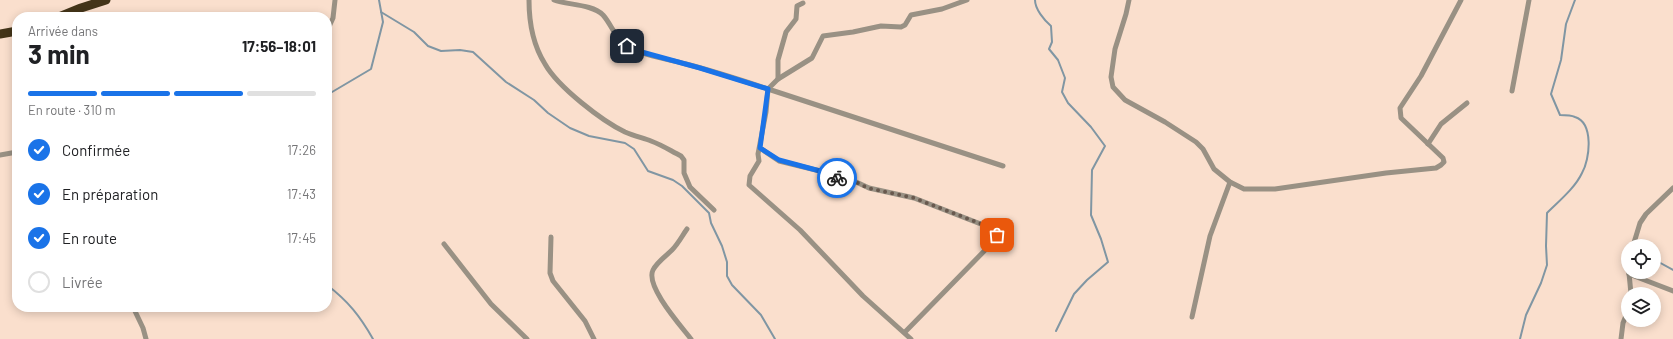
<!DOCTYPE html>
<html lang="fr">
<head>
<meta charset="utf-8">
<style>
  body { margin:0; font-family:Barlow,sans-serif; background:#f6f6f6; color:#202124; height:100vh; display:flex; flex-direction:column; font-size:15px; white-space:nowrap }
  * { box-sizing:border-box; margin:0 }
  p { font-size:13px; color:#757577 }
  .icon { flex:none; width:22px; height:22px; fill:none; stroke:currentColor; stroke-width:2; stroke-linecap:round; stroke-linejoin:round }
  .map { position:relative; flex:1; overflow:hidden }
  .details { position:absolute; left:12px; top:12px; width:320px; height:300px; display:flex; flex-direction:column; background:#fff; border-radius:16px; box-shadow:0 2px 10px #0003 }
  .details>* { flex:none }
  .fabs { position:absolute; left:1621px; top:239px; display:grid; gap:8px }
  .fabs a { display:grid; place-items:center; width:40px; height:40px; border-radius:50%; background:#fff; box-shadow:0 2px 10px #0003; font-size:20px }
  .pin { position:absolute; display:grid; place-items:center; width:34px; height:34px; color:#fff; margin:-17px; border-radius:8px; box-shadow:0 2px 6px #0006 }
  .courier { position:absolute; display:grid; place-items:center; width:40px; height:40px; margin:-20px; border:3px solid #1a73e8; border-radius:50%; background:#fff; color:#222; box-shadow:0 1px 5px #0007 }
  .overview em { font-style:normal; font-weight:700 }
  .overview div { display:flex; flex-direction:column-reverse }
  .overview { display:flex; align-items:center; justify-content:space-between; height:68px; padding:0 16px }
  h1 { font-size:26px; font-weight:700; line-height:30px }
  .bar { display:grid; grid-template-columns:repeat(4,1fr); gap:6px 4px; align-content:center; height:48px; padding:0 16px }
  .bar i { height:5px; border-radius:3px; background:#e0e0e0 }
  .bar .selected { background:#1a73e8 }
  .bar p { grid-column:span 4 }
  ol { padding:0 16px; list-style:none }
  li { display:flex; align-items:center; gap:12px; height:44px }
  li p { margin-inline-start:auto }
  li .icon { padding:4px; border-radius:50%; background:#1a73e8; color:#fff; stroke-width:4 }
  li:last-child { color:#757577 }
  li i { width:22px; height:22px; border:2px solid #e0e0e0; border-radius:50% }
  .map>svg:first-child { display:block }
</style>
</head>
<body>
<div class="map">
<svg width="1673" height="339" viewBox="0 0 1673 339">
  <rect width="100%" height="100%" fill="#fadfcd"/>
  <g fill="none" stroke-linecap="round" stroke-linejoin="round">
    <!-- stream -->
    <g stroke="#8096a3" stroke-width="2">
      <path d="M1035 0C1035 9 1044 20 1051 26L1052 42 1049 49 1058 60 1065 78 1062 92 1068 103 1091 127 1105 146 1092 170 1091 215 1101 239 1108 262 1087 280 1074 294 1056 331"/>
      <path d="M381 12 414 32 428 46 441 51 460 50 473 52 506 82 534 100 548 113 570 128 589 136 625 143 634 149 648 171 673 180 682 186 709 213 711 223 722 246 727 262V276L732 285 761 315 775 339"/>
      <path d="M327 95 371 69 383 22 379 0"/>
      <path d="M1655 260 1673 270"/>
      <path d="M327 285C348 301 360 316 373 339"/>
      <path d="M1520 339 1526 315 1541 283 1547 265 1546 246 1547 213C1559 201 1575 188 1582 173 1590 159 1594 123 1575 117 1571 115 1564 115 1560 115L1551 94 1561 60 1566 24 1575 0"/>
    </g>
    <!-- street -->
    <g stroke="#999184" stroke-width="5">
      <path d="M529 0C529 22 533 45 545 64 558 87 602 121 625 132 634 136 643 138 651 141 662 145 671 151 681 156L684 160V173L690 187 714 210"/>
      <path d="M554 0C567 5 592 4 603 15 612 25 615 39 627 46 644 56 667 59 686 64 713 71 741 80 768 89L766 112 758 154 759 161 750 176 749 185 800 230 863 296 911 339"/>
      <path d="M967 0 942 9 911 15 905 25 901 27 881 26 853 32 823 36 812 58 778 79 768 89 1003 166"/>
      <path d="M1129 0 1126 14 1115 49 1111 77 1113 87 1125 100 1165 122 1196 142 1203 149 1214 169 1230 182 1244 189H1275L1386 173 1436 168 1441 165 1444 162 1443 158 1401 118 1400 108 1421 76 1461 0"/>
      <path d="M327 31 333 18 335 0"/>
      <path d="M778 79V60L786 32 796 19 797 6 803 3"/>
      <path d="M1512 91 1529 0"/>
      <path d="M1428 144 1441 124 1467 103"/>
      <path d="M760 148 779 161 820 171 839 179 854 181 869 188 914 198 991 228C996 232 997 234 995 240L905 332"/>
      <path d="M0 155 17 152"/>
      <path d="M687 229C682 236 678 244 672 250 666 256 657 262 653 270 645 286 681 326 691 339"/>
      <path d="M551 237 550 273 553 281 585 321 594 339"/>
      <path d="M444 244 491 304 527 339"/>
      <path d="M1633 246 1640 223 1646 214 1673 188"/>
      <path d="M1629 273 1631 294"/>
      <path d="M1629 274 1673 291"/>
      <path d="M133 307 143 328 146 339"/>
      <path d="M1192 317 1210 236 1230 182"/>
      <path d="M1621 339 1623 323 1628 311"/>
    </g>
    <!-- highway -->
    <g stroke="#443519" stroke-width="9">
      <path d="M59 17 81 8 106 0"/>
      <path d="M0 34 17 31"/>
    </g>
  </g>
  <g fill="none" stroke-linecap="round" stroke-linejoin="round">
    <!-- done -->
    <path stroke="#68594e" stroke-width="4" stroke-dasharray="0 7.2" d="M837 178 854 181 868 188 914 198 992 228 995 231 997 235"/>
    <!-- route -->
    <path stroke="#1a73e8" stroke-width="5" d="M627 46 638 51 700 68 768 89 760 148 779 160 820 171 837 178"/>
  </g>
</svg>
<div class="fabs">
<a><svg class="icon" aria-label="locate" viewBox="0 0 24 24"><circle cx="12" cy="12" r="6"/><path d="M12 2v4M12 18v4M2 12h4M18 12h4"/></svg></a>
<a><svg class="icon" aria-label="layers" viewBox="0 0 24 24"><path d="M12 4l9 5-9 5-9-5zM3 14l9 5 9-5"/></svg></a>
</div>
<div class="pin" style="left:997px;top:235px;background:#ea580c"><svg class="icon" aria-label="bag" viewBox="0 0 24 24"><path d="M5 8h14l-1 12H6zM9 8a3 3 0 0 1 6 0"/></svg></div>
<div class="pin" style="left:627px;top:46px;background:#1f2937"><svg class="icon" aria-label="home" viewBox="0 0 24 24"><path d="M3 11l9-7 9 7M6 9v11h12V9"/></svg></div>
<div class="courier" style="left:837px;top:178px"><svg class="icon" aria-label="bike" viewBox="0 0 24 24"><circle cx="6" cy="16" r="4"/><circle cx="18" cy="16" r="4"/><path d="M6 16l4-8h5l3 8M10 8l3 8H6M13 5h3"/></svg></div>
<section class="details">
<div class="overview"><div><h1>3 min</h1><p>Arrivée dans</p></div><em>17:56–18:01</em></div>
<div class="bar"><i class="selected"></i><i class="selected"></i><i class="selected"></i><i></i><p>En route · 310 m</p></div>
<ol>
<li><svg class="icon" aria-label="check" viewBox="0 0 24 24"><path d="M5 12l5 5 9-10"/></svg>Confirmée<p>17:26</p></li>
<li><svg class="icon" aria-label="check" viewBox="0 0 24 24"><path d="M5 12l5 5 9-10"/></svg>En préparation<p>17:43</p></li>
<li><svg class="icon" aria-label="check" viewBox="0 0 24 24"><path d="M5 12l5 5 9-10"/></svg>En route<p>17:45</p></li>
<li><i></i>Livrée</li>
</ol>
</section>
</div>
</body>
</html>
